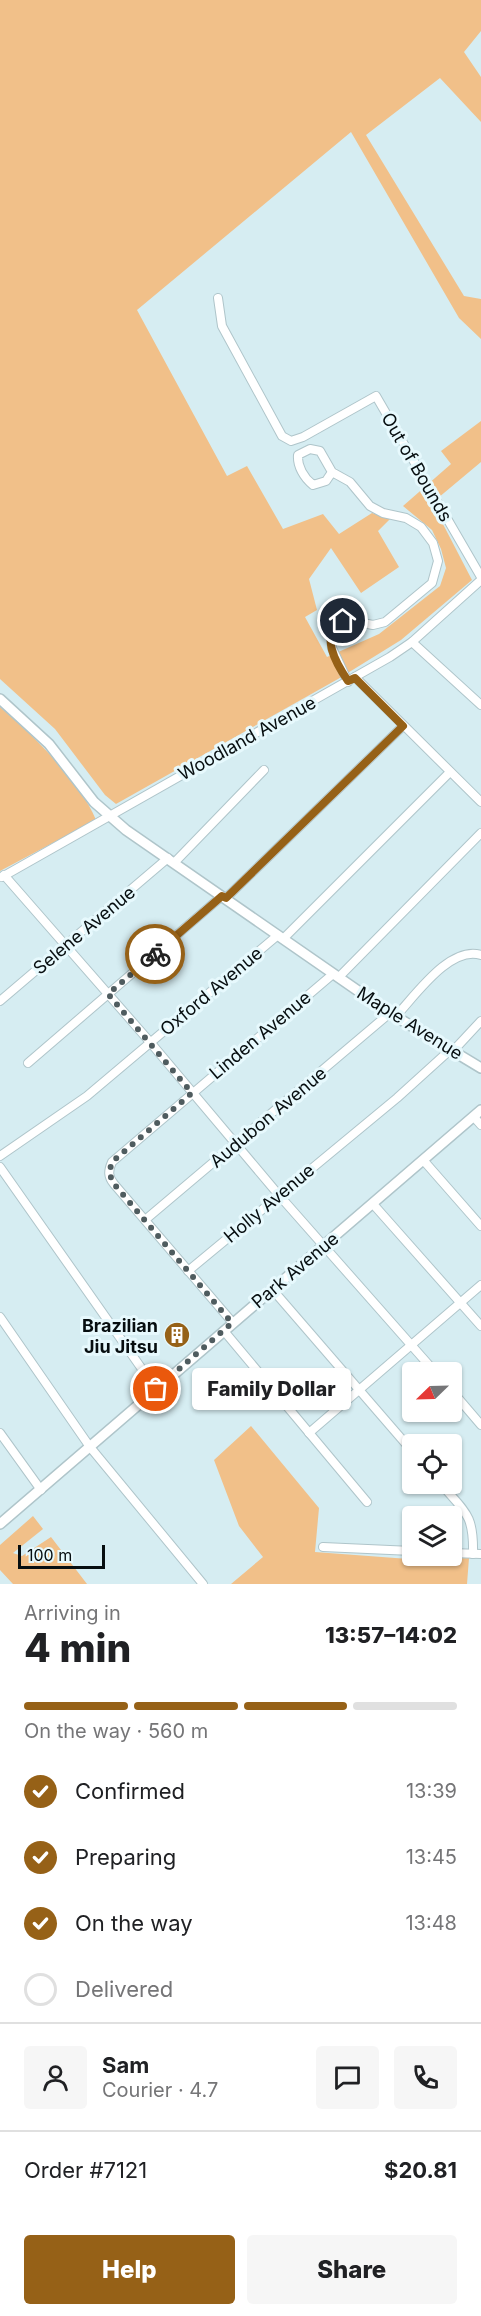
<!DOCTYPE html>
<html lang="en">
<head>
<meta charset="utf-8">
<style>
  body { margin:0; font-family:Inter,sans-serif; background:#f6f6f6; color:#202124; height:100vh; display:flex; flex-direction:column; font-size:22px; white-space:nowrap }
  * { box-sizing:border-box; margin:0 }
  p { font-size:20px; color:#757577 }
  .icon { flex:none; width:33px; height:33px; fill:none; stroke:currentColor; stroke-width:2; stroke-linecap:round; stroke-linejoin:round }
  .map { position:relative; height:1584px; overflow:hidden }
  .drawer { display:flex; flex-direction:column; background:#fff; flex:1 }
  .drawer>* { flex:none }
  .needle { width:39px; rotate:247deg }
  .buttons { position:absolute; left:402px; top:1362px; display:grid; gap:12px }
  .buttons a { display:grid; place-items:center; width:60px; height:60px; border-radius:6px; background:#fff; box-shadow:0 2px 4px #0004; font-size:30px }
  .scale { position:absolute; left:18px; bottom:15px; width:87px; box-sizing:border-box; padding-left:6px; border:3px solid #070e10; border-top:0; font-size:16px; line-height:21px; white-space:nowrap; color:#070e10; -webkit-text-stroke:4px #e7f9fd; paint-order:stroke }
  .pin { position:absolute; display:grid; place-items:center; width:51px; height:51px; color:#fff; margin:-26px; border:3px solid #fff; border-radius:50%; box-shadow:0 2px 6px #0007 }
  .courier { position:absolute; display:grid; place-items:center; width:60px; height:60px; margin:-30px; border:4px solid #966117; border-radius:50%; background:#fff; color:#222; box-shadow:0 2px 8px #0007 }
  .bubble { position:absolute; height:42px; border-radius:6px; background:#fff; box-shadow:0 2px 4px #0004; font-size:20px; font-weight:800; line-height:42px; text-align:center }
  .head em { font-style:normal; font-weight:800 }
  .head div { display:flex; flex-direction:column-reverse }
  .head { display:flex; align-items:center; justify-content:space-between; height:102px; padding:0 24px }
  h1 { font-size:39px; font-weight:800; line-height:45px }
  .bar { display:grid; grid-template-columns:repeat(4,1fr); gap:9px 6px; align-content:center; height:72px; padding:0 24px }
  .bar i { height:8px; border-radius:4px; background:#e0e0e0 }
  .bar .on { background:#966117 }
  .bar p { grid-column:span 4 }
  .line { display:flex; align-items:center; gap:15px; padding:0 24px; border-top:2px solid #e0e0e0 }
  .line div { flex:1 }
  .round { display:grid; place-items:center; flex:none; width:63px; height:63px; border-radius:6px; background:#f6f6f6 }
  ol { padding:0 24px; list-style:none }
  li { display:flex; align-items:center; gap:18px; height:66px }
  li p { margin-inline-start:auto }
  li .icon { padding:6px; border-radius:50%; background:#966117; color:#fff; stroke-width:4 }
  li:last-child { color:#757577 }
  li i { width:33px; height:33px; border:3px solid #e0e0e0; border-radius:50% }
  .primary-button { display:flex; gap:12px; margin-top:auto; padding:12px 24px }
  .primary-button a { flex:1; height:69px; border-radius:6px; background:#966117; color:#fff; font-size:24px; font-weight:800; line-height:69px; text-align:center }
  .primary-button a+a { background:#f6f6f6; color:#202124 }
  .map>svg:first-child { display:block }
</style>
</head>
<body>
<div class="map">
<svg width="481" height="1584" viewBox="0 0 481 1584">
  <rect width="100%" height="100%" fill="#d6edf2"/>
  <!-- green -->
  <g fill="#f1c089">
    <path d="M0 0H481V31L464 52 481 77V122L440 78 366 135 464 296 481 299V339L459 318 351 132 137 310 227 476 247 466 283 529 323 514 339 534 372 513 390 519 378 531 399 567 361 593 331 548 309 579 317 610 305 617 327 657 379 634 440 586 446 568 441 549 432 530 403 506 451 464 441 451 481 421V462L432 503 472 580 401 640 338 679 116 804 105 795 55 729 0 679Z"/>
    <path d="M0 707C32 734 80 781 96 820L0 871Z"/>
    <path d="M251 1426 319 1508 315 1552 422 1560 469 1558 467 1584H231L263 1557 239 1526 214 1460Z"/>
    <path d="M33 1516 43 1529 13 1553 22 1556 51 1537 87 1584H13L0 1570V1545Z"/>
  </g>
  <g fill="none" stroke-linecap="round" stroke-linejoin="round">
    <!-- minor casing -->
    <g stroke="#afc5ca" stroke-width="10">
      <g id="minor">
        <path d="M218 298 222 326 282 436 291 441 303 437 376 396 481 577"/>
        <path d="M332 472 326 481 313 485C304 478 297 466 298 455L310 449 320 451 332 472 350 482 370 506 383 513 406 518 421 527 433 543 438 561 432 583 385 622 373 625 347 620 335 626 331 635 332 648 348 682"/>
        <path d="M412 642 481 705"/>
        <path d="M355 677 481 802"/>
        <path d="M174 863 264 770"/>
        <path d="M4 875 150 1042 278 1194 435 1372"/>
        <path d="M2 877 390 657 412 642 481 580"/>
        <path d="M226 898 403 726"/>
        <path d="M283 939 450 772"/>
        <path d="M339 977 481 833"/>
        <path d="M0 1001 168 858"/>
        <path d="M396 1016C415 996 450 945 481 955"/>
        <path d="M453 1051 481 1021"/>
        <path d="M28 1063 222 896"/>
        <path d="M474 1117 481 1125"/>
        <path d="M0 1156 87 1096 278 935"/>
        <path d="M424 1161 481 1226"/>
        <path d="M0 1167 156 1389"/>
        <path d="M373 1204 481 1326"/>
        <path d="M145 1220 390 1013"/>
        <path d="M188 1271 397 1098 450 1050"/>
        <path d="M272 1289 412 1451"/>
        <path d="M0 1317 90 1447 203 1584"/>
        <path d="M233 1323 114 1184C108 1177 108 1171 112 1162L333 974"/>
        <path d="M224 1331 367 1502"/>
        <path d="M452 1391 481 1425"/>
        <path d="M0 1433 41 1490"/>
        <path d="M309 1433 481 1285"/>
        <path d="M441 1484C465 1512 474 1514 473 1554"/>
        <path d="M323 1547 412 1551"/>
        <path d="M452 1553 481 1554"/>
      </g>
    </g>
    <!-- major casing -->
    <g stroke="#afc5ca" stroke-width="12">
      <g id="major">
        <path d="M0 699 49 744 94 802 126 830 390 1013 481 1068"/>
        <path d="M0 1524 481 1110"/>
      </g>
    </g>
    <!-- minor -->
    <use href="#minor" stroke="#fff" stroke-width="8"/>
    <!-- major -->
    <use href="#major" stroke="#fff" stroke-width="9"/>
  </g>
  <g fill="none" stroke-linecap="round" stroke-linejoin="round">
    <!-- done -->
    <path stroke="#4f5c5f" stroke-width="6" stroke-dasharray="0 10.8" d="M155 954 108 994 192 1093 112 1162 109 1173 114 1184 232 1323 156 1389"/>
    <!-- route -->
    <path stroke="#966117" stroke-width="8" d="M155 954 222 896 226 898 403 726 355 678 348 681C337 665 318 634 343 621"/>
  </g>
  <!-- icons -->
  <defs>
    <g id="building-disc" transform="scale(1.35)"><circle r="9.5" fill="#966117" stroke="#e7f9fd"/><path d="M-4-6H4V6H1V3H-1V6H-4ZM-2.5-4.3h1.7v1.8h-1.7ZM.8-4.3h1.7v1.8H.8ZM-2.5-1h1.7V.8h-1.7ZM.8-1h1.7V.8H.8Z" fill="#fff"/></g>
  </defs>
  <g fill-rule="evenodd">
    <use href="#building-disc" x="177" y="1335"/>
  </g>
  <g text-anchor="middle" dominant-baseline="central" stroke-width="6" stroke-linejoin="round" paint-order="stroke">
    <!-- street labels -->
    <g font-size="18" fill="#070e10" stroke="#e7f9fd">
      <text transform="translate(417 467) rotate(60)">Out of Bounds</text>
      <text transform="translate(247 738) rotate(-29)">Woodland Avenue</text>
      <text transform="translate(84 930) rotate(-40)">Selene Avenue</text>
      <text transform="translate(211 991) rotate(-40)">Oxford Avenue</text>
      <text transform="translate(410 1023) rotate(32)">Maple Avenue</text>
      <text transform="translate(260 1035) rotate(-40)">Linden Avenue</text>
      <text transform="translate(268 1117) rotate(-40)">Audubon Avenue</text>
      <text transform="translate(269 1203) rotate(-40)">Holly Avenue</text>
      <text transform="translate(295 1270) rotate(-40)">Park Avenue</text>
    </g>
    <!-- poi labels -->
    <g font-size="18" font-weight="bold" fill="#070e10" stroke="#e7f9fd" text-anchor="end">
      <text x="158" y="1325">Brazilian<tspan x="158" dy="21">Jiu Jitsu</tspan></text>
    </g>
  </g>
</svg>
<div class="buttons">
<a><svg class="needle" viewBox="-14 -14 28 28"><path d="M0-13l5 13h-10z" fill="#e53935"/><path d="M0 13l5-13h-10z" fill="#757577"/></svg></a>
<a><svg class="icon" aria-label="locate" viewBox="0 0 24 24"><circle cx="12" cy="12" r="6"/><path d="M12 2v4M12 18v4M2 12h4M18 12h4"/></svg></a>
<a><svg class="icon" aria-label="layers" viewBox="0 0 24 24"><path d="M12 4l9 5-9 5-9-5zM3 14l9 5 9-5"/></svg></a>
</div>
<div class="scale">100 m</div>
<div class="pin" style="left:156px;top:1389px;background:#ea580c"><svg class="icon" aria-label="bag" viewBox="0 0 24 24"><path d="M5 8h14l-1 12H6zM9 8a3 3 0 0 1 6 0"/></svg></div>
<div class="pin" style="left:343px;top:621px;background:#1f2937"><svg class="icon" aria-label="home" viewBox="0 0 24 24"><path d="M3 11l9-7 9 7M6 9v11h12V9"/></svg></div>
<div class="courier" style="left:155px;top:954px"><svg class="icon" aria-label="bike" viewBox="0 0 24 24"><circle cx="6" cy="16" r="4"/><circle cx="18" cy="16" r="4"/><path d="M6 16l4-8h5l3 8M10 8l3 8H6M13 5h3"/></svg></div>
<div class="bubble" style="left:192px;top:1368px;width:159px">Family Dollar</div>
</div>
<section class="drawer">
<div class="head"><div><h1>4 min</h1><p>Arriving in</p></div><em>13:57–14:02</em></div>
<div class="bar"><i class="on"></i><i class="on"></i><i class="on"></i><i></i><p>On the way · 560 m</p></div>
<ol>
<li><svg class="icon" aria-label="check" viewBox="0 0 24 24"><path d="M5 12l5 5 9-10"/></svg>Confirmed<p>13:39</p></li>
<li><svg class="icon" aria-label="check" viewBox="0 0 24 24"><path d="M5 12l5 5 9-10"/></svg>Preparing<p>13:45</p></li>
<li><svg class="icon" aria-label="check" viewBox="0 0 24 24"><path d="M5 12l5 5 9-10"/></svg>On the way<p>13:48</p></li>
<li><i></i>Delivered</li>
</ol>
<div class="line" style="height:108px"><a class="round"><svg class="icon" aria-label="person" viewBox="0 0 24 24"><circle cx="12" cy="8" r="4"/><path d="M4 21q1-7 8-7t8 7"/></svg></a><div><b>Sam</b><p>Courier · 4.7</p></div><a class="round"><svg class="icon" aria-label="chat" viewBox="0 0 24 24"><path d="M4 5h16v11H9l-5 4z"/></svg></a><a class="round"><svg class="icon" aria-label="phone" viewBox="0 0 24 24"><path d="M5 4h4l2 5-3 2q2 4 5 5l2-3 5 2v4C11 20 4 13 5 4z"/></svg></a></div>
<div class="line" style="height:78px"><div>Order #7121</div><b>$20.81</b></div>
<div class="primary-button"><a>Help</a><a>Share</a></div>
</section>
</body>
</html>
